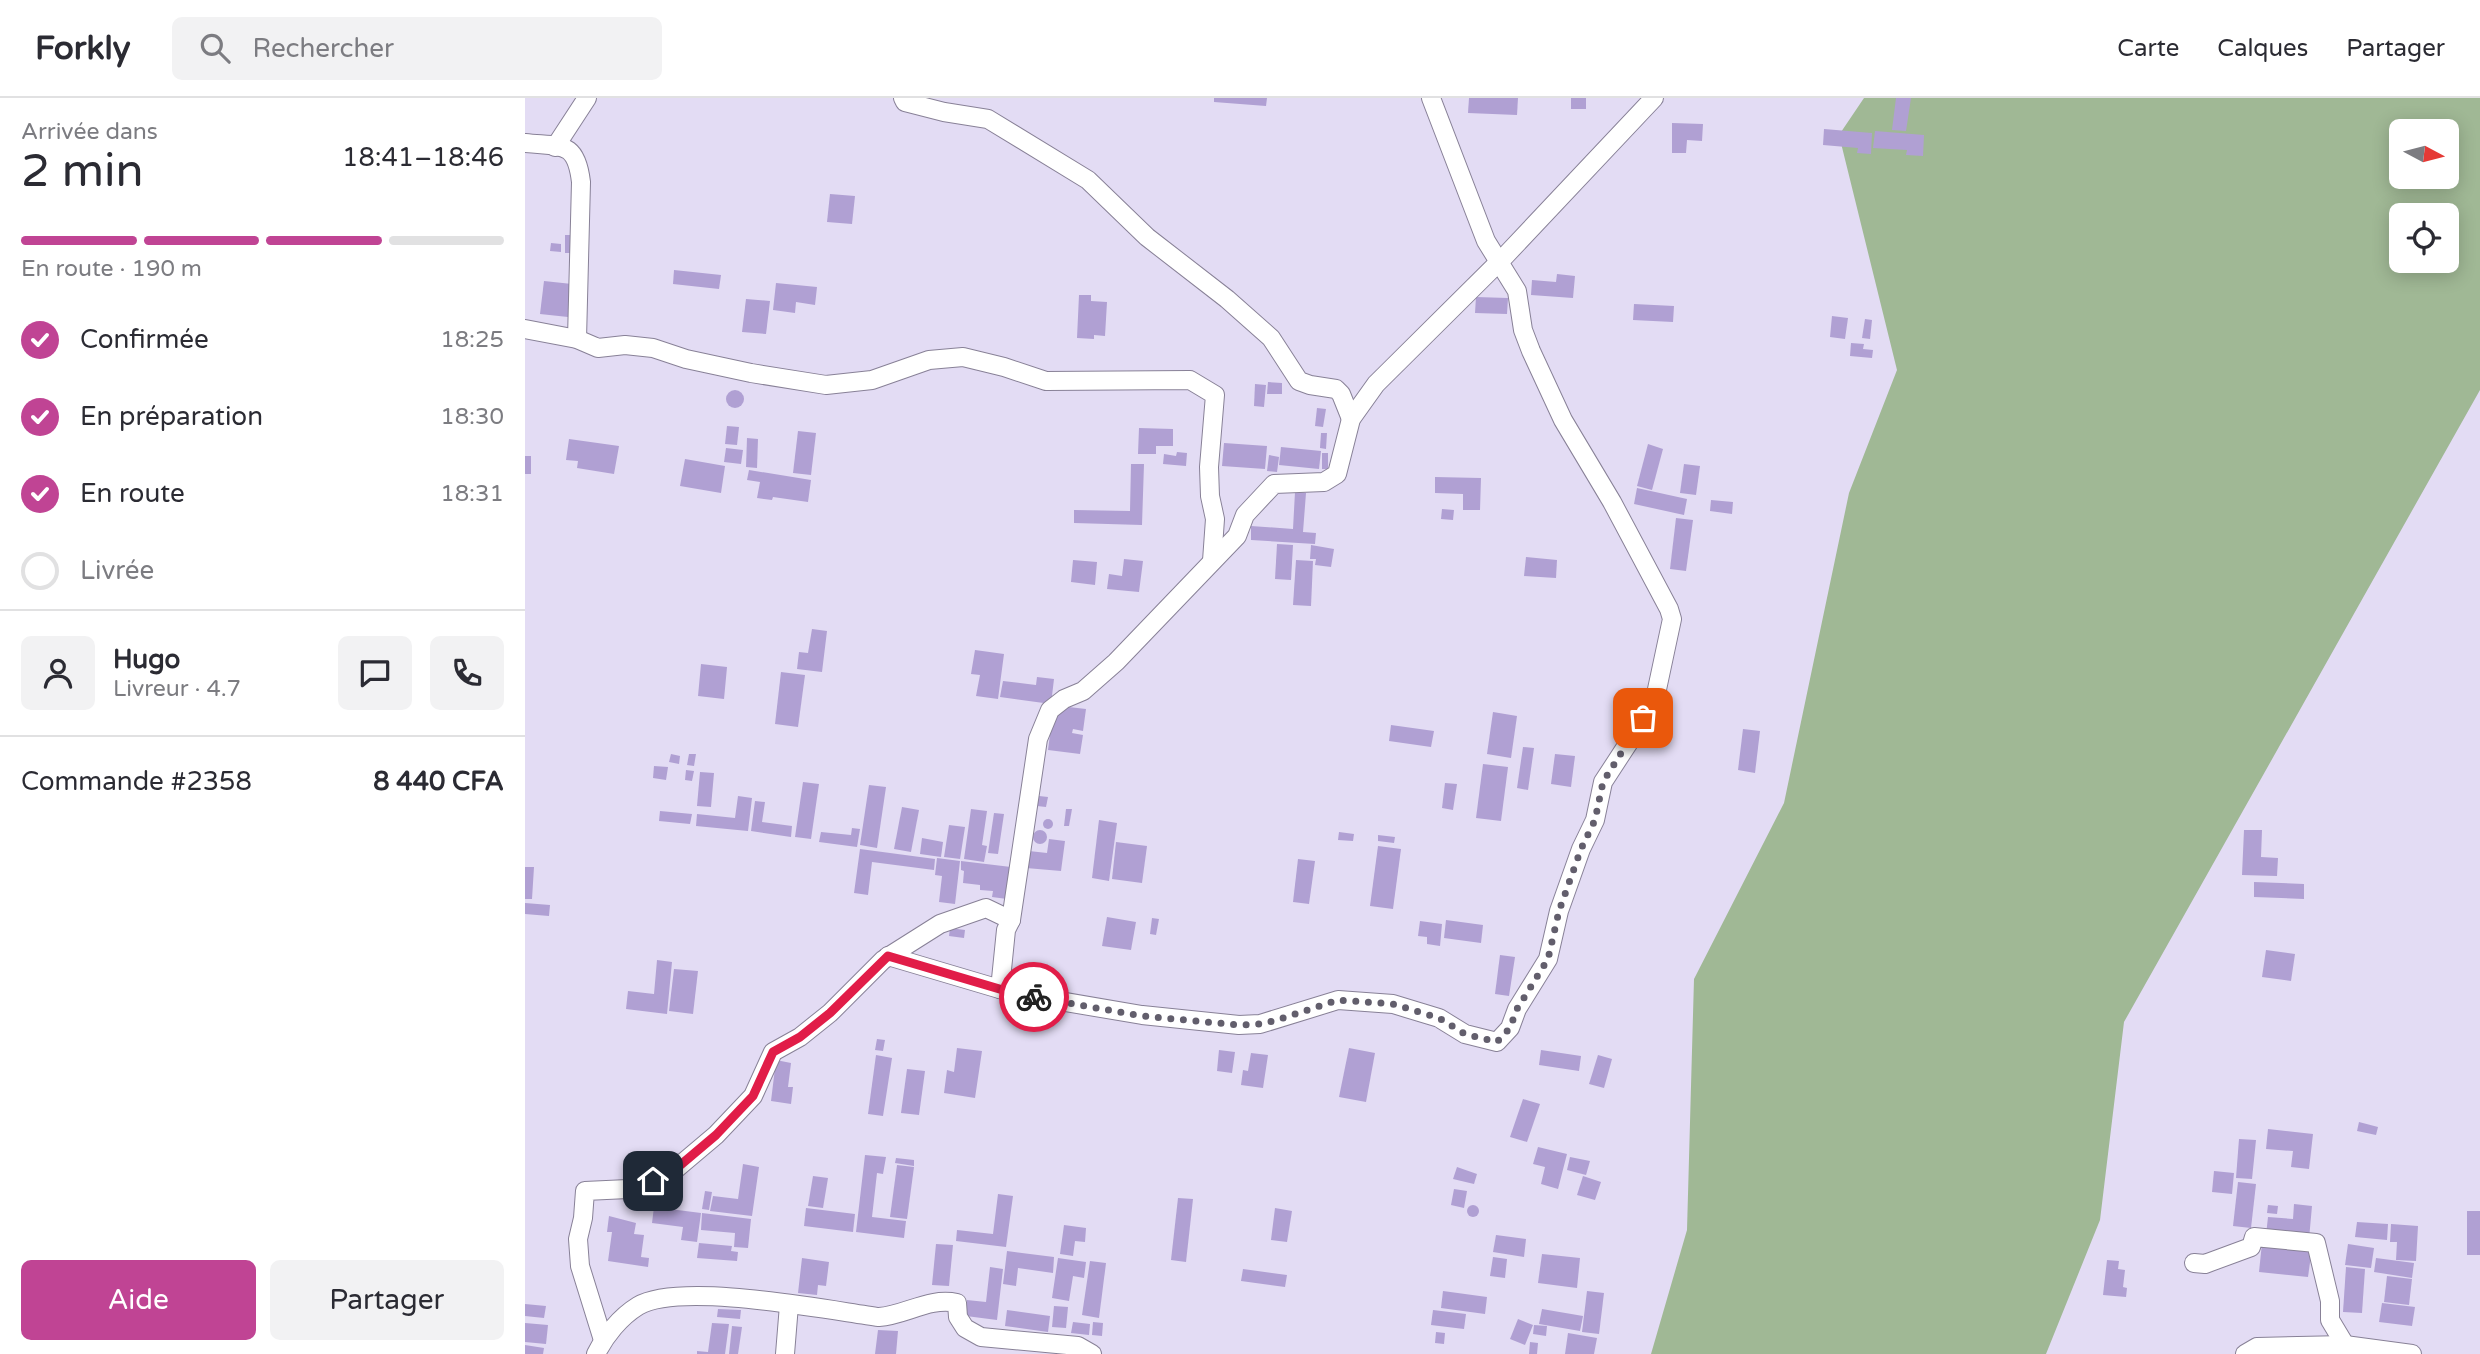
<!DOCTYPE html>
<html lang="fr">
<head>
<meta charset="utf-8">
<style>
  body { margin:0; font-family:"Varela Round",sans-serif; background:#f2f2f3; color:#2b2b33; height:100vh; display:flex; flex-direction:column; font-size:26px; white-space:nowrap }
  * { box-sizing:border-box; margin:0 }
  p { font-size:23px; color:#7c7c81 }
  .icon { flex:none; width:38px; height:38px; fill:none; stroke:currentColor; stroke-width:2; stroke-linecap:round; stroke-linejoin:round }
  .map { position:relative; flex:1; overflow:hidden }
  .sheet { display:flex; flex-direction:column; background:#fff; width:525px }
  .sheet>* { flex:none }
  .needle { width:46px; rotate:97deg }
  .fabs { position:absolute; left:1864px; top:21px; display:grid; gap:14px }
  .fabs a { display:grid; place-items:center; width:70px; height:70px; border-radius:10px; background:#fff; box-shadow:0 4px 18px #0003; font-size:35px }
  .pin { position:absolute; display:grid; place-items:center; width:60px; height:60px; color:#fff; margin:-30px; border-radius:14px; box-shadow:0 4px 10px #0006 }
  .courier { position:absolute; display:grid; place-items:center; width:70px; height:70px; margin:-35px; border:5px solid #e11d48; border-radius:50%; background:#fff; color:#222; box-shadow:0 2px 9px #0007 }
  .headline em { font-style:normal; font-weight:600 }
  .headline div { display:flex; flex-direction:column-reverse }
  .headline { display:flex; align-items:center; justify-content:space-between; height:119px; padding:0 21px }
  h1 { font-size:46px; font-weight:600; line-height:52px }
  .bar { display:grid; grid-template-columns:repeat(4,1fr); gap:10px 7px; align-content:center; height:84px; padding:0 21px }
  .bar i { height:9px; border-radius:5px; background:#e1e1e2 }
  .bar .active { background:#c04494 }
  .bar p { grid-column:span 4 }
  .line { display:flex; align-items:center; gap:18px; padding:0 21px; border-top:2px solid #e1e1e2 }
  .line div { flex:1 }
  .round { display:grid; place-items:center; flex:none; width:74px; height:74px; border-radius:10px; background:#f2f2f3 }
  ol { padding:0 21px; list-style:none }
  li { display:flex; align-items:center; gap:21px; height:77px }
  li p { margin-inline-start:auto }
  li .icon { padding:7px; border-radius:50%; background:#c04494; color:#fff; stroke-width:4 }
  li:last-child { color:#7c7c81 }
  li i { width:38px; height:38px; border:4px solid #e1e1e2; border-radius:50% }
  .action { display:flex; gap:14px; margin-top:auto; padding:14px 21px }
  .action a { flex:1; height:80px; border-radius:10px; background:#c04494; color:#fff; font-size:28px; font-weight:600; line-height:80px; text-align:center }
  .action a+a { background:#f2f2f3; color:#2b2b33 }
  header { display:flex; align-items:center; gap:42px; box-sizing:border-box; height:98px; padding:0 35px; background:#fff; border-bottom:2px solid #e1e1e2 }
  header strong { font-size:33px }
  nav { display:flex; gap:38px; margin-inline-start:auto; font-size:24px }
  .search { width:490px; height:63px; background:#f2f2f3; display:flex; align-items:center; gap:18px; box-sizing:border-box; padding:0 24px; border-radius:10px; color:#7c7c81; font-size:26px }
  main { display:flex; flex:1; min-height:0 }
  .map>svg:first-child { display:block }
</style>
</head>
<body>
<header>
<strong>Forkly</strong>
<div class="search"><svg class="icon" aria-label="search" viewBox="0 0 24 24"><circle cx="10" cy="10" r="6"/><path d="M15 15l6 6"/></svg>Rechercher</div>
<nav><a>Carte</a><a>Calques</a><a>Partager</a></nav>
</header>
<main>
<section class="sheet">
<div class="headline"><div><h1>2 min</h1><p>Arrivée dans</p></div><em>18:41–18:46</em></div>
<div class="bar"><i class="active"></i><i class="active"></i><i class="active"></i><i></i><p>En route · 190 m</p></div>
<ol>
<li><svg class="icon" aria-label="check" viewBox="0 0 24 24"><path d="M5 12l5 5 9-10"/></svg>Confirmée<p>18:25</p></li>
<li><svg class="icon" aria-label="check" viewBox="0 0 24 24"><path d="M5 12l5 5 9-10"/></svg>En préparation<p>18:30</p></li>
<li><svg class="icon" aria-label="check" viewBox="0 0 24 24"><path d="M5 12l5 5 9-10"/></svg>En route<p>18:31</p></li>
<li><i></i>Livrée</li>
</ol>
<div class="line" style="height:126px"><a class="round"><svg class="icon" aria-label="person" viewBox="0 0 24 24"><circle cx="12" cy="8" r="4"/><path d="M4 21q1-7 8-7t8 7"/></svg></a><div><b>Hugo</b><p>Livreur · 4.7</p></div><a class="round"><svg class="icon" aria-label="chat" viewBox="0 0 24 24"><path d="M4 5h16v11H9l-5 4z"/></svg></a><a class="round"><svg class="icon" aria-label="phone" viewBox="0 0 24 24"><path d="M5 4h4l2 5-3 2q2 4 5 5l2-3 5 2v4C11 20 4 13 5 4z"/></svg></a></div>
<div class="line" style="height:91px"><div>Commande #2358</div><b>8 440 CFA</b></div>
<div class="action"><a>Aide</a><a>Partager</a></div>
</section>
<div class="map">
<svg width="1955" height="1256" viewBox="0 0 1955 1256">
  <rect width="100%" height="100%" fill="#e3dcf4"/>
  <!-- green -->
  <path fill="#a0b895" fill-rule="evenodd" d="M1339 0H1955V292L1599 924 1575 1122 1521 1256H1126L1162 1132 1169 881 1259 705 1324 395 1372 272 1314 37ZM1876 33H1922V79H1876ZM1876 117H1922V163H1876Z"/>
  <!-- building -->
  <g fill="#b0a0d3">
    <path d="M689 0H742L741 8 689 4Z"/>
    <path d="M944 0H993L992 17 943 15Z"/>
    <rect x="1046" y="0" width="15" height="11"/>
    <path d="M1371 0H1386L1381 33 1367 32Z"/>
    <path d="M1147 25 1178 26 1177 43 1162 42 1161 55H1147Z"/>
    <path d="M1299 31 1347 35 1346 56 1332 55 1333 50 1298 47Z"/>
    <path d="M1350 33 1399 37 1398 58 1381 57 1382 52 1348 50Z"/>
    <path d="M305 96 330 98 327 126 302 124Z"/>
    <rect x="40" y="137" width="9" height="18"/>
    <path d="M26 145 36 146V154L25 153Z"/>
    <path d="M149 172 196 177 194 191 148 186Z"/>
    <path d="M1032 176 1050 178 1048 200 1006 197 1007 182 1031 184Z"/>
    <path d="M19 183 47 186 43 219 15 216Z"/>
    <path d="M251 185 292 189 290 207 271 204 270 215 248 212Z"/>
    <path d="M554 197H566V203L582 204 580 238 569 237V241L552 240Z"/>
    <path d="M951 199 983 200 982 216 950 215Z"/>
    <path d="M221 201 245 203 241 236 217 234Z"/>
    <path d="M1109 206 1149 208 1148 224 1108 222Z"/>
    <path d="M1307 218 1323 220 1320 241 1305 239Z"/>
    <path d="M1340 221 1347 222 1345 241 1337 240Z"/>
    <path d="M1326 245 1339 246 1338 251 1348 252 1347 260 1325 258Z"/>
    <path d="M743 284 757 285V296H742Z"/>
    <path d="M730 286 741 287 739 309 729 308Z"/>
    <circle cx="210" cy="301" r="9"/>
    <path d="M792 310 801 311 798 329 790 328Z"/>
    <path d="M202 328 214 329 212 347 200 346Z"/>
    <path d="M614 330 648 331V348H631V356H613Z"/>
    <path d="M273 333 291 335 286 377 268 375Z"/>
    <path d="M796 335H802L801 351 795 350Z"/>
    <path d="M222 340 233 341 232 370 221 369Z"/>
    <path d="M44 341 94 348 89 376 52 370 53 363 41 362Z"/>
    <path d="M699 345 742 348 740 371 697 368Z"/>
    <path d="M1123 346 1138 351 1127 392 1112 388Z"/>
    <path d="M756 349 796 353 794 371 754 367Z"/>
    <path d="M201 350 218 352 216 366 199 364Z"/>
    <path d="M652 354 662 355 661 368 638 366 639 356 651 358Z"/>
    <rect x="797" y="355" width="6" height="16"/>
    <path d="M744 357 754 359 752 374 742 373Z"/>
    <rect x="0" y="358" width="6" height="18"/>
    <path d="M160 361 200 368 196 395 155 388Z"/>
    <path d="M606 366H619L617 427 549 425V412L605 413Z"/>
    <path d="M1159 366 1175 368 1171 397 1155 395Z"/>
    <path d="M224 372 286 382 283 404 248 399 247 402 232 400 235 384 222 382Z"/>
    <path d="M910 379 956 380 955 412H938V396L910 395Z"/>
    <path d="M1112 390 1162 401 1159 417 1109 406Z"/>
    <path d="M770 394 781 395 778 434 791 435 790 446 726 442V428L768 431Z"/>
    <path d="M1186 402 1208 404 1207 416 1185 413Z"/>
    <path d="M917 411 929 412 928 422 916 421Z"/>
    <path d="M1151 420 1168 422 1161 473 1145 471Z"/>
    <path d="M752 446 768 447 766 482 750 481Z"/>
    <path d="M786 447 809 451 806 469 790 467 791 461H785Z"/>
    <path d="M1001 459 1032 462 1031 480 999 478Z"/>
    <path d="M599 461 618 463 614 494 582 491 584 476 597 478Z"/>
    <path d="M548 462 572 464 570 487 546 484Z"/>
    <path d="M771 462 788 463 786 508 768 507Z"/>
    <path d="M287 531 302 533 297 574 272 571 274 554 283 555Z"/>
    <path d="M450 552 479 556 473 601 451 598 455 577 446 576Z"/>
    <path d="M176 566 202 569 199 601 173 598Z"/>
    <path d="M256 574 280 577 273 629 250 626Z"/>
    <path d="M512 579 529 581 526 606 475 599 478 583 511 587Z"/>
    <path d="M535 608 561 611 558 633 548 631 547 635 558 637 555 656 523 652 528 613Z"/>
    <path d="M968 614 992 618 986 660 962 656Z"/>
    <path d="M866 627 909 633 906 649 864 643Z"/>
    <path d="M1218 631 1235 633 1230 675 1213 672Z"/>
    <path d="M998 649 1009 650 1003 692 992 690Z"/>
    <path d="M146 656 155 658 154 666 144 664Z"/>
    <path d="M164 656H171L169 668 162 667Z"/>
    <path d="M1030 656 1050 658 1046 689 1026 686Z"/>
    <path d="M958 666 983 669 976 723 951 720Z"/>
    <path d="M129 668 143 669 141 682 128 680Z"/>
    <path d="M161 672 169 673 167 683 160 682Z"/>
    <path d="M175 674 189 675 186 709 172 708Z"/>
    <path d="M278 684 294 686 286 741 270 739Z"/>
    <path d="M920 685 932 686 928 712 917 710Z"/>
    <path d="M344 687 361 689 352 750 335 747Z"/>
    <path d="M213 698 227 700 223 733 171 728 172 716 210 720Z"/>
    <path d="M514 698 523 699 521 709 512 708Z"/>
    <path d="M230 703 240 704 237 724 267 728 266 739 226 733Z"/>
    <path d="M377 709 394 712 386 754 369 751Z"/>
    <path d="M446 711 462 713 457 747 462 748 459 764 439 761Z"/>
    <path d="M541 711H547L544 728H539Z"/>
    <path d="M135 713 167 716 165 726 134 723Z"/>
    <path d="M469 715 479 716 473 756 463 755Z"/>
    <circle cx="523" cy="726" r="5"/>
    <path d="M574 722 592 725 584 783 567 780Z"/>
    <path d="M424 727 440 729 435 761 419 759Z"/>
    <path d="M327 730 335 731 332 749 294 744 296 734 326 737Z"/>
    <path d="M1719 732H1737L1736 759 1753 760 1752 778 1717 777Z"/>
    <circle cx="515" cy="739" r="7"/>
    <path d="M814 734 829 736 828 743 813 742Z"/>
    <path d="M853 737 870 739 869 745 853 743Z"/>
    <path d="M397 740 418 744 416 759 395 756Z"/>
    <path d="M524 741 540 743 536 773 501 770 504 753 522 755Z"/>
    <path d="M591 744 622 748 617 785 587 781Z"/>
    <path d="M853 748 876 751 868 811 845 808Z"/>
    <path d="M335 751 410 761 409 772 347 764 343 797 329 795Z"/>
    <path d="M412 760 435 763 430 806 414 804 417 778 410 777Z"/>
    <path d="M773 761 790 763 784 806 768 804Z"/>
    <path d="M436 763 486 769 482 801 467 799 468 793 455 792V787L438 785 439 773 436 772Z"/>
    <path d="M0 769H9L7 801H0Z"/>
    <path d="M1729 784 1779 786V801L1729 799Z"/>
    <path d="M0 805 25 807 24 818 0 816Z"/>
    <path d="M582 819 611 824 606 852 577 848Z"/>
    <path d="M627 820 634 821 631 837 625 836Z"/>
    <path d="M921 822 958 827 956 845 919 840Z"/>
    <path d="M895 823 917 826 915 848 902 846V839L893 838Z"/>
    <path d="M425 830 440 832 439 840 424 838Z"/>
    <path d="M1741 852 1770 856 1766 883 1737 879Z"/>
    <path d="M975 857 990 859 984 898 970 896Z"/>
    <path d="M132 862 147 864 142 916 101 911 103 893 129 896Z"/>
    <path d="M149 871 173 873 168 916 144 913Z"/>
    <path d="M352 941 360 942 358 953 350 952Z"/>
    <path d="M432 950 457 953 450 1000 419 995 422 972 429 974Z"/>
    <path d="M824 950 850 955 841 1004 814 999Z"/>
    <path d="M694 952 710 954 707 975 692 973Z"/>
    <path d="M1016 952 1056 958 1054 973 1014 967Z"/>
    <path d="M726 955 743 957 738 990 716 987 718 972 723 973Z"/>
    <path d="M351 957 367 960 358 1018 343 1016Z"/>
    <path d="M1073 957 1087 961 1079 990 1064 986Z"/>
    <path d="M251 962 266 965 263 989H268L266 1006 246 1003Z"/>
    <path d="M382 971 400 973 394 1017 376 1015Z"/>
    <path d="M998 1001 1015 1006 1002 1044 985 1039Z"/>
    <path d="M1834 1024 1853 1029 1851 1037 1832 1033Z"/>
    <path d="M1743 1031 1788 1036 1784 1071 1766 1069 1768 1053 1741 1051Z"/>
    <path d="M1714 1041 1731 1042 1727 1081 1711 1080Z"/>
    <path d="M1013 1049 1042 1056 1033 1091 1016 1086 1020 1069 1008 1066Z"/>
    <path d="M340 1057 361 1059 358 1076 352 1075 347 1119 381 1123 379 1140 331 1134Z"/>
    <path d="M1045 1059 1065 1063 1061 1077 1042 1072Z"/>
    <path d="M371 1060 389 1062V1068L370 1065Z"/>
    <path d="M218 1066 234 1069 227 1118 185 1113 188 1098 213 1101Z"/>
    <path d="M372 1067 389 1069 382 1121 365 1119Z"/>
    <path d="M932 1069 952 1076 949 1086 928 1081Z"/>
    <path d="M1689 1073 1709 1075 1707 1096 1687 1094Z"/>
    <path d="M288 1078 303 1080 298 1110 283 1108Z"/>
    <path d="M1058 1078 1076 1084 1070 1102 1052 1097Z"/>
    <path d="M1713 1084 1731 1086 1726 1130 1708 1128Z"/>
    <path d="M929 1091 942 1093 939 1110 926 1107Z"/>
    <path d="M180 1093 187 1094 184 1112 177 1111Z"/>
    <path d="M473 1096 488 1098 481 1149 431 1143 432 1132 468 1136Z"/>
    <path d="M653 1100 668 1101 661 1164 646 1162Z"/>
    <path d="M1769 1106 1787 1108 1784 1141 1741 1137 1743 1119 1768 1121Z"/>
    <circle cx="948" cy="1113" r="6"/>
    <path d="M1743 1107 1753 1108 1752 1116 1742 1115Z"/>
    <path d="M129 1109 176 1115 172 1144 156 1142 158 1129 127 1125Z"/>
    <path d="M281 1110 330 1116 328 1134 279 1128Z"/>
    <path d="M750 1110 767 1113 762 1144 746 1142Z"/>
    <rect x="1942" y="1113" width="13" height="44"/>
    <path d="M177 1115 226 1121 223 1150 209 1149 210 1135 176 1132Z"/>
    <path d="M84 1118 111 1125 109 1136 119 1137 116 1159 124 1160 123 1169 83 1163 87 1134H82Z"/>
    <path d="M1832 1124 1863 1126 1862 1142 1830 1139Z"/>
    <path d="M1866 1126 1893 1128 1891 1163 1871 1162 1872 1144H1865Z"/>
    <path d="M539 1127 561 1130 560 1144 550 1143 548 1158 535 1156Z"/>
    <path d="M971 1137 1001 1141 999 1159 968 1154Z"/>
    <path d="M174 1145 207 1148 206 1153 213 1154 212 1163 172 1160Z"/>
    <path d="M1737 1145 1787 1150 1783 1179 1734 1174Z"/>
    <path d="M411 1146 428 1147 424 1188 407 1187Z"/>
    <path d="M1823 1146 1849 1150 1846 1170 1820 1167Z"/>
    <path d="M482 1153 529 1159 528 1175 493 1170 491 1188 478 1186Z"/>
    <path d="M1017 1156 1055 1160 1052 1190 1013 1185Z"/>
    <path d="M968 1159 982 1161 980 1180 965 1178Z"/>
    <path d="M277 1160 304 1164 301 1188 293 1187 292 1197 273 1195Z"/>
    <path d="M533 1160 561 1164 559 1180 548 1178 544 1203 527 1200Z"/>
    <path d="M1851 1160 1889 1165 1887 1180 1849 1174Z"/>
    <path d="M1582 1162 1594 1163 1593 1171 1600 1172 1598 1189 1602 1190 1601 1199 1578 1197Z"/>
    <path d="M565 1163 581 1165 574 1220 557 1217Z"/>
    <path d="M465 1169 478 1171 472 1222 441 1218 442 1202 461 1204Z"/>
    <path d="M1821 1169 1840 1171 1837 1215 1818 1214Z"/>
    <path d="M718 1171 762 1177 760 1189 716 1183Z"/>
    <path d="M1862 1178 1887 1181 1884 1207 1859 1204Z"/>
    <path d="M918 1193 962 1199 960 1216 916 1210Z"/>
    <path d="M1062 1193 1079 1195 1074 1236 1057 1234Z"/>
    <path d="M1857 1205 1890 1209 1887 1228 1854 1224Z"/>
    <path d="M0 1206 21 1208 19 1220 0 1218Z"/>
    <path d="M529 1208 543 1209 541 1230 527 1229Z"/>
    <path d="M193 1211 216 1212 215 1221 192 1219Z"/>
    <path d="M1017 1211 1058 1218 1055 1233 1014 1226Z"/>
    <path d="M482 1212 525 1218 523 1234 480 1228Z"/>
    <path d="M908 1212 941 1216 939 1231 906 1227Z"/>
    <path d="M993 1221 1008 1227 1000 1247 985 1241Z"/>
    <path d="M548 1224 565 1226 564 1237 546 1235Z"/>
    <path d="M568 1224 578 1225 577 1238 567 1237Z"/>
    <path d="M0 1225 23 1227 21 1246 0 1244Z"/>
    <path d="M187 1225 204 1226 200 1256H172V1253L183 1254Z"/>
    <path d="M1009 1227 1022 1228 1021 1238 1008 1236Z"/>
    <path d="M207 1228 217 1229 213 1256H204Z"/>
    <path d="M353 1232 373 1233 371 1256H350Z"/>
    <path d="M911 1234 920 1235 919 1246 910 1245Z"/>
    <path d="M1043 1235 1072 1240 1069 1256H1040Z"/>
    <path d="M1005 1244 1013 1245 1012 1256H1004Z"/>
    <path d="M0 1247 19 1250 18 1256H0Z"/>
  </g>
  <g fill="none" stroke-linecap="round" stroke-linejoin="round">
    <!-- minor casing -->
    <g stroke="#888197" stroke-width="20">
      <g id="minor">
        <path d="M378 0 380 4 419 14 463 21 563 82 622 139 702 201 746 240 774 283 785 287 811 291 816 296 826 321"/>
        <path d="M0 45C36 49 51 42 56 84L52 241"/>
        <path d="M30 49 62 0"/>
        <path d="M0 231 52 241 73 250 100 247 128 250 161 261 226 275 301 287 347 282 404 262 438 259 479 269 521 283 665 282 690 297 684 369 685 398 690 421 687 463"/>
        <path d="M363 858 488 895 617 917 714 927 735 926 813 902 868 906 914 920 940 936 972 944 985 930 992 911 1023 861 1034 813 1056 751 1070 722 1078 684 1108 638 1131 596 1147 521 1144 511 1087 404 1038 322 1006 253 998 232 992 193 961 143 906 0"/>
        <path d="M475 891 481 832 486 822"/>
        <path d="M1669 1165 1680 1166 1726 1149 1729 1139 1791 1145 1805 1203V1222L1820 1247 1819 1256"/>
        <path d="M78 1242 55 1168 53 1141 58 1120 60 1093 103 1091 146 1075 191 1037 228 998 248 954 275 939 305 915 358 862 415 826 461 810 486 822 513 641 525 612 539 601 558 593 591 564 712 438 720 417 749 386 799 384 812 376 826 321 851 286 981 157 1129 0"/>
        <path d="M71 1256C80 1238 95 1219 113 1208 155 1183 302 1212 354 1219 381 1217 404 1199 432 1205L433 1219 440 1230 456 1239 553 1248 567 1256"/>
        <path d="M260 1256 264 1207"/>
        <path d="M1720 1256 1732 1249 1820 1247 1887 1256"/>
      </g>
    </g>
    <!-- minor -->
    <use href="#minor" stroke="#fff" stroke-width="18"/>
  </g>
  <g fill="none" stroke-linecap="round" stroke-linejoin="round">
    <!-- done -->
    <path stroke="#625e6c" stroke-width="7" stroke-dasharray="0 12.6" d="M509 899 617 918 714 927 735 926 752 922 813 902 868 906 914 920 940 936 972 944 985 930 992 911 1023 861 1034 813 1056 751 1070 722 1078 684 1118 620"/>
    <!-- route -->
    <path stroke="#e11d48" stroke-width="9" d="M128 1083 146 1075 191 1037 228 998 248 954 275 939 305 915 363 858 488 895 509 899"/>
  </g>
</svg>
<div class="fabs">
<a><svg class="needle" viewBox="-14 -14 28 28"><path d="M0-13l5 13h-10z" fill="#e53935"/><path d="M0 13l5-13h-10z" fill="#7c7c81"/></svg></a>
<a><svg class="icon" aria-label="locate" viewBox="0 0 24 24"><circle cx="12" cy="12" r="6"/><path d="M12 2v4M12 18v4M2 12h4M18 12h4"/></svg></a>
</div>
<div class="pin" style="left:1118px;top:620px;background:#ea580c"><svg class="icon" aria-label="bag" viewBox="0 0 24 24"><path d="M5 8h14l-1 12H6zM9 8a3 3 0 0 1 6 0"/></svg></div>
<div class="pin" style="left:128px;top:1083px;background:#1f2937"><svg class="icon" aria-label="home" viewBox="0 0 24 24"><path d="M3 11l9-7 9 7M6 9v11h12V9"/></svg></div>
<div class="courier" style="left:509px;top:899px"><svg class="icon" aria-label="bike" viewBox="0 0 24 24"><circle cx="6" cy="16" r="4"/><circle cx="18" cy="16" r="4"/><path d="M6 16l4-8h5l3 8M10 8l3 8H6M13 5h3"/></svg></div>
</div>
</main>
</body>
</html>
